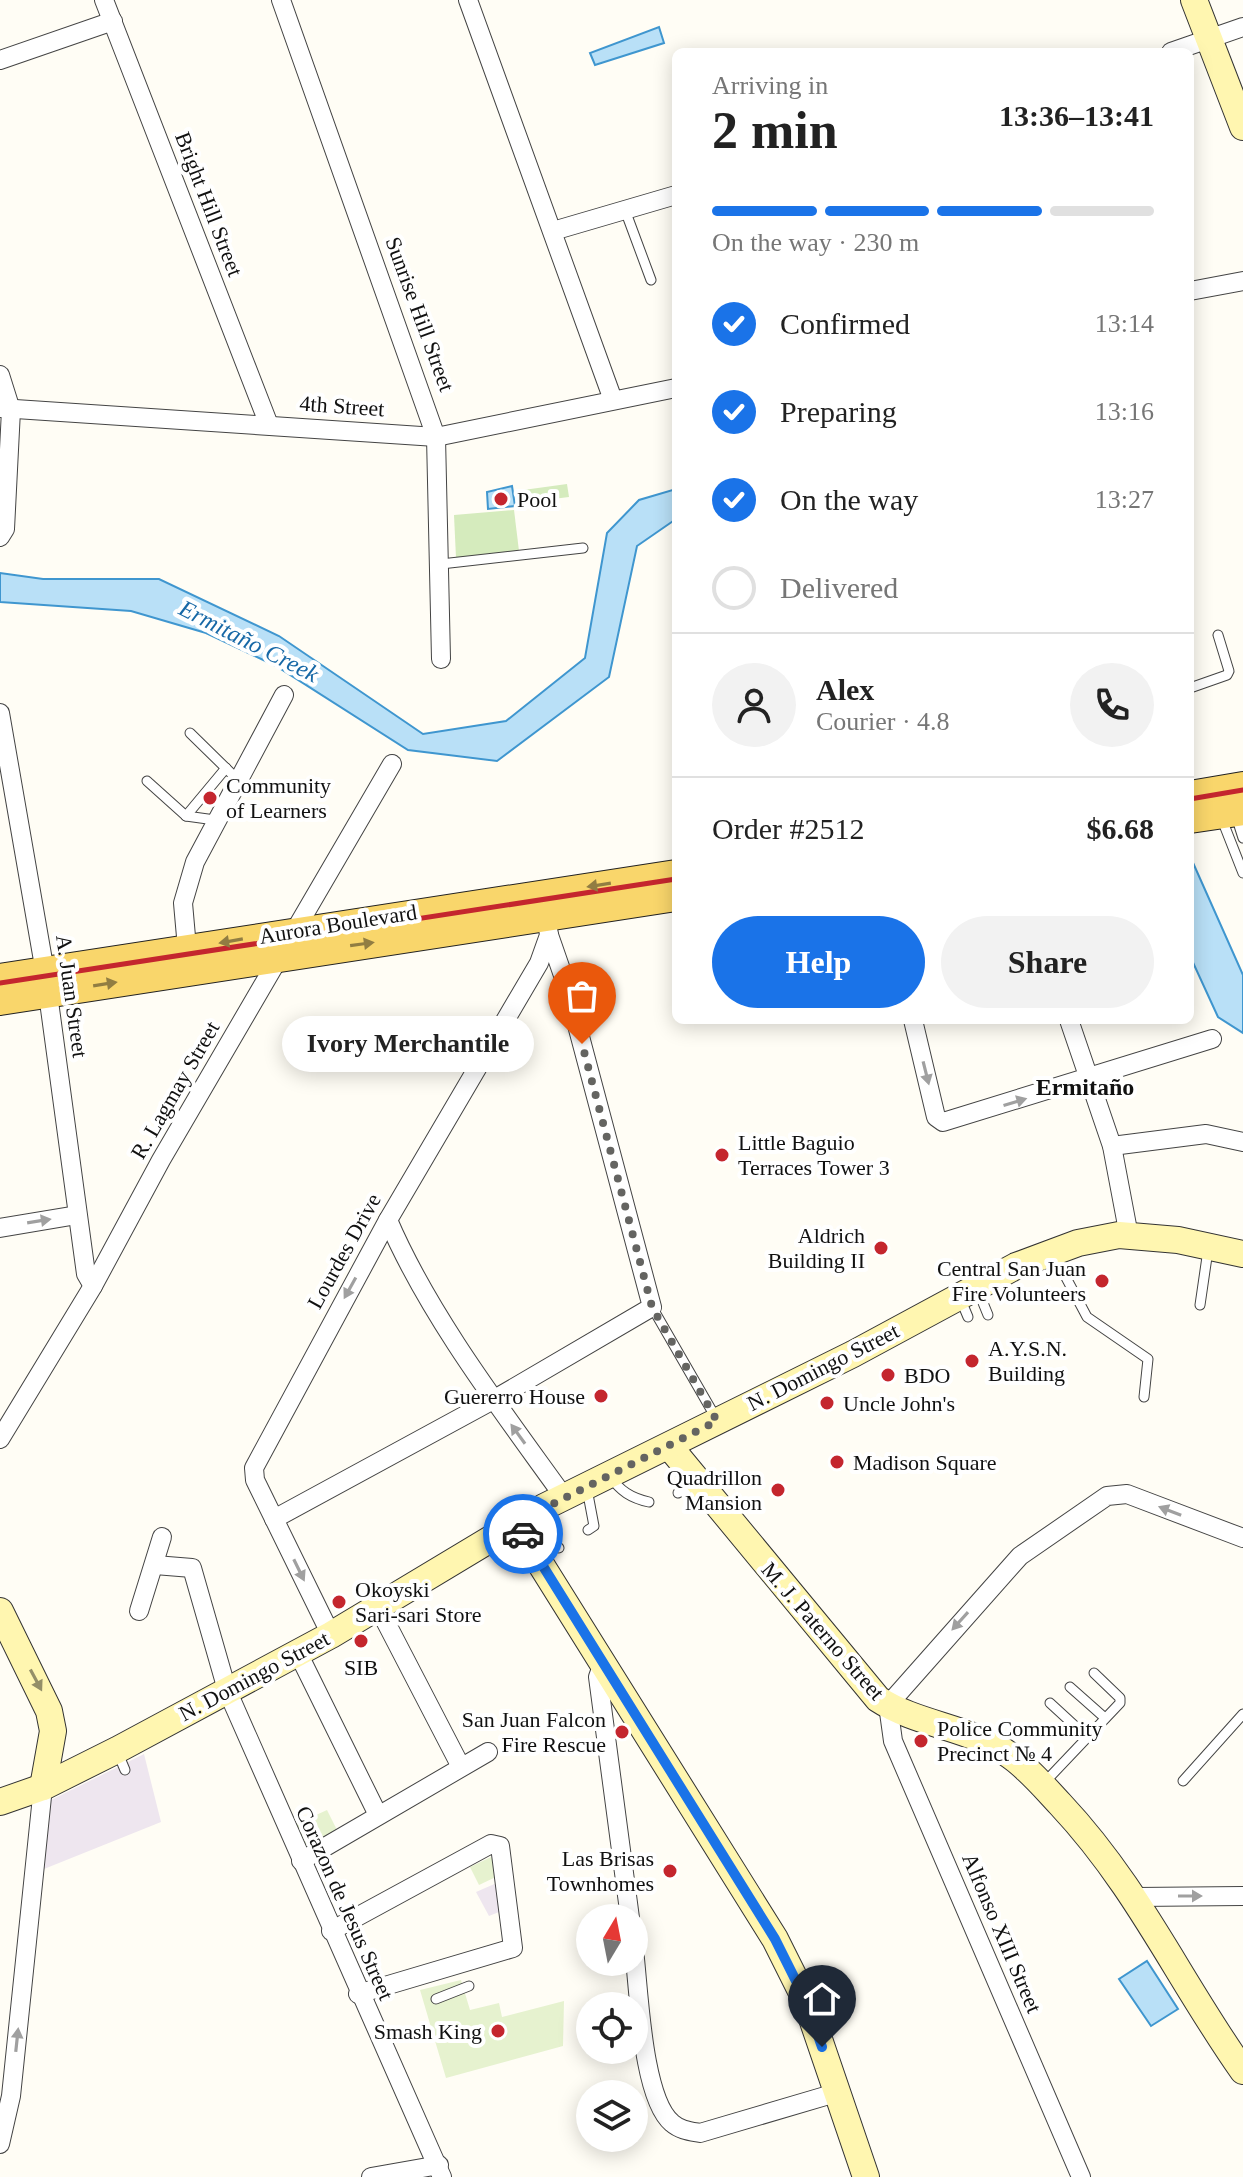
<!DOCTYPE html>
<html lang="en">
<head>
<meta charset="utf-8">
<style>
  body { margin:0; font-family:"Times New Roman",serif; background:#f2f2f2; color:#222; height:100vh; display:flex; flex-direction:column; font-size:30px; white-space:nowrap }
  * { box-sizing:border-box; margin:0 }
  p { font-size:26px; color:#767676 }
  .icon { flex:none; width:44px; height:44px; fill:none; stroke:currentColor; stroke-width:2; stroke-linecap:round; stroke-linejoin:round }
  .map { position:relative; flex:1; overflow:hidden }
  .panel { position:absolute; left:672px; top:48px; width:522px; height:976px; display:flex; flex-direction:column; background:#fff; border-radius:12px; box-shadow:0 4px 20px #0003 }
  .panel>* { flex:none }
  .needle { width:52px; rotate:10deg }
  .buttons { position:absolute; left:576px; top:1904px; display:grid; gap:16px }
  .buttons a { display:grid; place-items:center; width:72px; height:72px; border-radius:50%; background:#fff; box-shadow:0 4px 20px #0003; font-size:40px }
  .pin { position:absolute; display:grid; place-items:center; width:68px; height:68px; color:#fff; margin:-82px -34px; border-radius:50% 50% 50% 0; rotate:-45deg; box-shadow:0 0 8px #0007 }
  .pin .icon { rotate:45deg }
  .courier { position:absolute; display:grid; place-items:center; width:80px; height:80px; margin:-40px; border:6px solid #1a73e8; border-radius:50%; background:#fff; color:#222; box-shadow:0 2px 10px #0007 }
  .bubble { position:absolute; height:56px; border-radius:28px; background:#fff; box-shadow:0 4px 20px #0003; font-size:26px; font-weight:600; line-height:56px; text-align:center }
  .overview em { font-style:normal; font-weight:600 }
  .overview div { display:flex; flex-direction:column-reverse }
  .overview { display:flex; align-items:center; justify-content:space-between; height:136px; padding:0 40px }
  h1 { font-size:52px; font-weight:600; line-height:60px }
  .bar { display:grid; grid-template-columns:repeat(4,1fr); gap:12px 8px; align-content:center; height:96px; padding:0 40px }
  .bar i { height:10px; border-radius:6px; background:#e0e0e0 }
  .bar .active { background:#1a73e8 }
  .bar p { grid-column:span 4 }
  .line { display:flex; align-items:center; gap:20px; padding:0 40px; border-top:2px solid #e0e0e0 }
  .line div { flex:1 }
  .round { display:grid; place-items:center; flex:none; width:84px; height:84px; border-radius:42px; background:#f2f2f2 }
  ol { padding:0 40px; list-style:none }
  li { display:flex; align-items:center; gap:24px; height:88px }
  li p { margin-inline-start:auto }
  li .icon { padding:8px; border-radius:50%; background:#1a73e8; color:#fff; stroke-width:4 }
  li:last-child { color:#767676 }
  li i { width:44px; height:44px; border:4px solid #e0e0e0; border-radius:50% }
  .primary-button { display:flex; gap:16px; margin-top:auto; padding:16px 40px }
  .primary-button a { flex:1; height:92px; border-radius:48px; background:#1a73e8; color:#fff; font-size:32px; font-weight:600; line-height:92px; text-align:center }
  .primary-button a+a { background:#f2f2f2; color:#222 }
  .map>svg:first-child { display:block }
</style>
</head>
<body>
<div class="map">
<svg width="1243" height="2177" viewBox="0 0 1243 2177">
  <rect width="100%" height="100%" fill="#fffdf5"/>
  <!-- industrial -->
  <g fill="#eee6ef">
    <path d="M144 1754 161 1822 44 1869 51 1800Z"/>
    <path d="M499 1882 504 1910 489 1916 476 1892Z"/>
  </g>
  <!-- green -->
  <g fill="#d5ebbd">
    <path d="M567 484 569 497 521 503 516 491Z"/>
    <path d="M514 510 519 551 456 558 454 515Z"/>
  </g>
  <!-- pitch -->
  <g fill="#e6f2cf">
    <path d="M327 1810 339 1834 304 1851 292 1826Z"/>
    <path d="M491 1857 500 1875 479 1885 470 1867Z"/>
    <path d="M461 1980 470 2010 499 2003 502 2017 564 2001 563 2046 446 2078 420 1990Z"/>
  </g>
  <!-- water -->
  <g fill="#b9e0f7" stroke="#3f96cf" stroke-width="2">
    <path d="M659 27 664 43 595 65 590 53Z"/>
    <path d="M512 486 515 506 488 509 487 492Z"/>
    <path d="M676 489V519L637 546 609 677 497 761 408 750 276 666 206 633 131 611 0 602V573L43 579H159L279 636 423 734 506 721 585 658 607 533 639 500Z"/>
    <path d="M1190 856 1243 975V1033L1218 1017 1190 956Z"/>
    <path d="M1147 1961 1178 2009 1151 2026 1119 1979Z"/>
  </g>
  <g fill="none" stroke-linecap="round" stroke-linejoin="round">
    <!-- lane casing -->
    <g stroke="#444" stroke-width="11">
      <g id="lane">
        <path d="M625 210 651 280"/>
        <path d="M441 564 583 548"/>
        <path d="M1190 688 1227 675 1229 671 1218 635"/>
        <path d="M190 733 238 780"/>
        <path d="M147 781 186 816 215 820"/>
        <path d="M186 816 226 768"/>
        <path d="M1236 816 1243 838"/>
        <path d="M1221 817 1243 873"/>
        <path d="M1054 1255 1087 1317 1148 1359 1144 1397"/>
        <path d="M977 1288 988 1315"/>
        <path d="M960 1298 968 1317"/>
        <path d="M1200 1305 1208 1250"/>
        <path d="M652 1307 716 1418"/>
        <path d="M610 1476C620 1491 631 1498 649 1502"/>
        <path d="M587 1489 594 1526 588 1530"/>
        <path d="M678 1493 696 1484"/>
        <path d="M532 1518 559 1548"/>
        <path d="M1070 1687 1105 1718"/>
        <path d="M1050 1703 1087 1737"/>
        <path d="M117 1751 125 1770"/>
        <path d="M1183 1781 1243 1714"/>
        <path d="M1044 1783 1120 1703V1698L1094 1673"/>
        <path d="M436 1999 469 1986"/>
      </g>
    </g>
    <!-- street casing -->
    <g stroke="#444" stroke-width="20">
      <g id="street">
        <path d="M104 0 269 425"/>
        <path d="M281 0 436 437 441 659"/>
        <path d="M468 0 613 400"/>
        <path d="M1171 52 1243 27"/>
        <path d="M0 60 113 21"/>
        <path d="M553 231 676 195"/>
        <path d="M1190 291 1243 281"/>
        <path d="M0 375 11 410 5 529 0 537"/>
        <path d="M0 408 436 437 676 388"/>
        <path d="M0 713 45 972 86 1274 93 1286"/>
        <path d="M187 948 183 903 195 862 284 695"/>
        <path d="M913 1020 936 1117 943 1122 1212 1039"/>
        <path d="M1069 1020 1112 1146 1129 1236"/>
        <path d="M1112 1146 1206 1134 1243 1142"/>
        <path d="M388 1220C429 1316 503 1412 564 1497"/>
        <path d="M0 1228 77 1215"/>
        <path d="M0 1439 93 1286 161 1160 392 764"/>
        <path d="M274 1519 493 1400 652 1307 566 984 549 935"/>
        <path d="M155 1565 192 1568 227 1690 442 2177"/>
        <path d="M378 1607 461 1767"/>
        <path d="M139 1611 162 1537"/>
        <path d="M331 1635 255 1480 254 1468 388 1220 539 963 549 935 545 909"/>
        <path d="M298 1653 378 1815"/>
        <path d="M602 1666 598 1677 630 1918"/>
        <path d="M301 1861 488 1752"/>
        <path d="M1136 1897 1243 1896"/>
        <path d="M331 1931 491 1844 500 1846 513 1948 358 1994"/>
        <path d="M634 1950C639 1989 642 2098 672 2123 680 2130 689 2131 700 2133L839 2092"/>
        <path d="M0 2144 11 2096 43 1787"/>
        <path d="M371 2177 439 2165"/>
        <path d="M1081 2177 893 1741 888 1705 1020 1556 1107 1496 1127 1494 1243 1538"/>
      </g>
    </g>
    <!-- secondary casing -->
    <g stroke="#333" stroke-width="28">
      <g id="secondary">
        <path d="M1194 0 1243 127"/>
        <path d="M669 1446 878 1699C919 1726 973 1727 1012 1757 1030 1770 1045 1788 1060 1804 1138 1887 1178 1979 1243 2071"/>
        <path d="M515 1523 775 1939 806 2001 866 2177"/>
        <path d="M0 1611 49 1711 53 1731 43 1787"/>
        <path d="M0 1802 43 1787 117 1750 331 1635 544 1507 853 1354 1016 1266 1078 1243 1119 1235 1178 1240 1243 1254"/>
      </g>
    </g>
    <!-- primary casing -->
    <g stroke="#222" stroke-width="30">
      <g id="primary">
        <path d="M1190 795 1243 786"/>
        <path d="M1190 819 1243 811"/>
        <path d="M0 978 676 874"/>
        <path d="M0 1001 676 897"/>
      </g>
    </g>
    <!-- lane -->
    <use href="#lane" stroke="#fff" stroke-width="9"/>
    <!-- street -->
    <use href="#street" stroke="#fff" stroke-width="18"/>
    <!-- secondary -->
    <use href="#secondary" stroke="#fff6b0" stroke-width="26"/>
    <!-- primary -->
    <use href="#primary" stroke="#f9d66b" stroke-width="28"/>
    <!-- rail -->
    <g stroke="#c4262e" stroke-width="5">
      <path d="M1190 799 1243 790"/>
      <path d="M0 983 676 879"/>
    </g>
  </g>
  <!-- one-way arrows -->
  <defs><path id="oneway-solid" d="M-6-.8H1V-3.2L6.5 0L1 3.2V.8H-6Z" transform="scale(2)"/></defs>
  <g fill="#917d42">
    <use href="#oneway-solid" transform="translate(599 885) rotate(171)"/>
    <use href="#oneway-solid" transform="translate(231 941) rotate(170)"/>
    <use href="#oneway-solid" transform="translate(362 944) rotate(-8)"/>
    <use href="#oneway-solid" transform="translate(105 984) rotate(-9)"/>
  </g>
  <g fill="#a0a0a0">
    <use href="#oneway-solid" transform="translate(926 1073) rotate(76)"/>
    <use href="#oneway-solid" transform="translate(1015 1102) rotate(-17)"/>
    <use href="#oneway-solid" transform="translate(39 1221) rotate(-9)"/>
    <use href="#oneway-solid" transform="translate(350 1288) rotate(119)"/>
    <use href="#oneway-solid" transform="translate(518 1434) rotate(-126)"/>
    <use href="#oneway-solid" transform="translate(1170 1511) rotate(-159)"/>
    <use href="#oneway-solid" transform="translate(299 1570) rotate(64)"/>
    <use href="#oneway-solid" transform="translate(960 1621) rotate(132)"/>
    <use href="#oneway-solid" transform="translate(1190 1896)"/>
    <use href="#oneway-solid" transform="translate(17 2040) rotate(-84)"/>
  </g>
  <use fill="#948f68" href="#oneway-solid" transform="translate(36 1680) rotate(62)"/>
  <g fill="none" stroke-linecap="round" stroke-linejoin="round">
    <!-- done -->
    <path stroke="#646461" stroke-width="8" stroke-dasharray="0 14.4" d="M523 1534 515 1523 717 1421 652 1307 582 1044"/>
    <!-- route -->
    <path stroke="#1a73e8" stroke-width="10" d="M523 1534 775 1939 806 2001 822 2047"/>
  </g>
  <!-- markers -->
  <g fill="#c4262e" stroke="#fff" stroke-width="3">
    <circle cx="501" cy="499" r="8"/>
    <circle cx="210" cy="798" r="8"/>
    <circle cx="722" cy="1155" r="8"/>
    <circle cx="881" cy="1248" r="8"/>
    <circle cx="1102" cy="1281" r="8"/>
    <circle cx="972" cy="1361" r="8"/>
    <circle cx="888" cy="1375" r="8"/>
    <circle cx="601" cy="1396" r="8"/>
    <circle cx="827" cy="1403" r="8"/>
    <circle cx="837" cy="1462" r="8"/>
    <circle cx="778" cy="1490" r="8"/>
    <circle cx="339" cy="1602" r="8"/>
    <circle cx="361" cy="1641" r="8"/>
    <circle cx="622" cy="1732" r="8"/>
    <circle cx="921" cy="1741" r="8"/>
    <circle cx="670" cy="1871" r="8"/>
    <circle cx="498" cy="2031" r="8"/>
  </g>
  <g text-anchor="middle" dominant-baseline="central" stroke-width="8" stroke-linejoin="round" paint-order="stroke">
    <!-- street labels -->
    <g font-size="22" fill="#111" stroke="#fff">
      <text transform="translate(209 204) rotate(69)">Bright Hill Street</text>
      <text transform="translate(420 314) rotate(70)">Sunrise Hill Street</text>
      <text transform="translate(342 406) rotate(4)">4th Street</text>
      <text transform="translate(338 924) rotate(-9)">Aurora Boulevard</text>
      <text transform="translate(72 996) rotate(82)">A. Juan Street</text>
      <text transform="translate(175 1090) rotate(-60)">R. Lagmay Street</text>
      <text transform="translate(344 1251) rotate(-61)">Lourdes Drive</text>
      <text transform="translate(823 1367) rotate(-27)">N. Domingo Street</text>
      <text transform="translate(823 1631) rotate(49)">M. J. Paterno Street</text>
      <text transform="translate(254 1676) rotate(-28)">N. Domingo Street</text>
      <text transform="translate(345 1903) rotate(66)">Corazon de Jesus Street</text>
      <text transform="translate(1002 1933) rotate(67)">Alfonso XIII Street</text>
    </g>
    <!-- poi labels -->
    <g font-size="22" fill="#111" stroke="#fff" text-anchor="start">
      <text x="517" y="499">Pool</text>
      <text x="226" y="785">Community<tspan x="226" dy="25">of Learners</tspan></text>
      <text x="738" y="1142">Little Baguio<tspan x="738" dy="25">Terraces Tower 3</tspan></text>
      <text x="865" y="1235" text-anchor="end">Aldrich<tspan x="865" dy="25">Building II</tspan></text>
      <text x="1086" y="1268" text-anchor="end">Central San Juan<tspan x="1086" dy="25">Fire Volunteers</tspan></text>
      <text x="988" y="1348">A.Y.S.N.<tspan x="988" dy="25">Building</tspan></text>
      <text x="904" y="1375">BDO</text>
      <text x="585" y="1396" text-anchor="end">Guererro House</text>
      <text x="843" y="1403">Uncle John's</text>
      <text x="853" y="1462">Madison Square</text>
      <text x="762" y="1477" text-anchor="end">Quadrillon<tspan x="762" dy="25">Mansion</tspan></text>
      <text x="355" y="1589">Okoyski<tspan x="355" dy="25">Sari-sari Store</tspan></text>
      <text x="361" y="1667" text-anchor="middle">SIB</text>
      <text x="606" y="1719" text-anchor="end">San Juan Falcon<tspan x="606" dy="25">Fire Rescue</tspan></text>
      <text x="937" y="1728">Police Community<tspan x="937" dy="25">Precinct № 4</tspan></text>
      <text x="654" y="1858" text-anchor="end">Las Brisas<tspan x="654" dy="25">Townhomes</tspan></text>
      <text x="482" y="2031" text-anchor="end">Smash King</text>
    </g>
    <!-- water labels -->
    <g font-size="24" font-style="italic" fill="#1768a6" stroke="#fff">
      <text transform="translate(249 641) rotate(27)">Ermitaño Creek</text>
    </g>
    <!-- neighbourhood labels -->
    <g font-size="24" font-weight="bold" fill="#111" stroke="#fff">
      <text x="1085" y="1087">Ermitaño</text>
    </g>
  </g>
</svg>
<div class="buttons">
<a><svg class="needle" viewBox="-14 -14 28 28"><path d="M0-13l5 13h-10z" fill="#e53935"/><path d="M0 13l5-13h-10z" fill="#767676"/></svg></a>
<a><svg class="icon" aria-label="locate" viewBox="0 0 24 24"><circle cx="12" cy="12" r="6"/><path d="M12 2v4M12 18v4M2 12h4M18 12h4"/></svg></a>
<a><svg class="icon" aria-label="layers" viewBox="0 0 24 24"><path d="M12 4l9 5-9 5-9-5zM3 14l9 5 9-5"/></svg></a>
</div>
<div class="pin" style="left:582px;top:1044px;background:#ea580c"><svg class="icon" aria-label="bag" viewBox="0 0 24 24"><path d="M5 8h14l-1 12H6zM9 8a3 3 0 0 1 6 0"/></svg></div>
<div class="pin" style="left:822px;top:2047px;background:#1f2937"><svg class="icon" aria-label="home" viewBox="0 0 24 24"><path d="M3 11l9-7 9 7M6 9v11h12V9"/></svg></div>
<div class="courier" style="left:523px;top:1534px"><svg class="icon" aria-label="car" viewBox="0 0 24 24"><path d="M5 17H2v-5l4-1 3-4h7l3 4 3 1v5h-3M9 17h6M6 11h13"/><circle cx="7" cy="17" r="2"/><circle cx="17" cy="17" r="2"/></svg></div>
<div class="bubble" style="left:282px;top:1016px;width:252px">Ivory Merchantile</div>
<section class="panel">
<div class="overview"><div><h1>2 min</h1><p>Arriving in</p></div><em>13:36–13:41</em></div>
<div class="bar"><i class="active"></i><i class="active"></i><i class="active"></i><i></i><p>On the way · 230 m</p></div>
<ol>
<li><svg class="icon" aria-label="check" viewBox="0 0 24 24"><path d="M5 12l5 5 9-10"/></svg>Confirmed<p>13:14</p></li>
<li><svg class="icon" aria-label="check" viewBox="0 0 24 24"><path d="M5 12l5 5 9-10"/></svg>Preparing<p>13:16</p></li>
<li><svg class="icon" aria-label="check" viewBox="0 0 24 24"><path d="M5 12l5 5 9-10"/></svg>On the way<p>13:27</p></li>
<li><i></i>Delivered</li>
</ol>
<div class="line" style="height:144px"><a class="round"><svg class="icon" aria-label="person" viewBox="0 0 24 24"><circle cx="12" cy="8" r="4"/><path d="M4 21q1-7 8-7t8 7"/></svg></a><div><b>Alex</b><p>Courier · 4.8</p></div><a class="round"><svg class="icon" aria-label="phone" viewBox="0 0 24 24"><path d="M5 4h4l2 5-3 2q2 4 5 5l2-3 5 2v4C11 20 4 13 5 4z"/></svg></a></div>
<div class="line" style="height:104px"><div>Order #2512</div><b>$6.68</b></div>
<div class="primary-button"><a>Help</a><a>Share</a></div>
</section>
</div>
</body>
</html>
